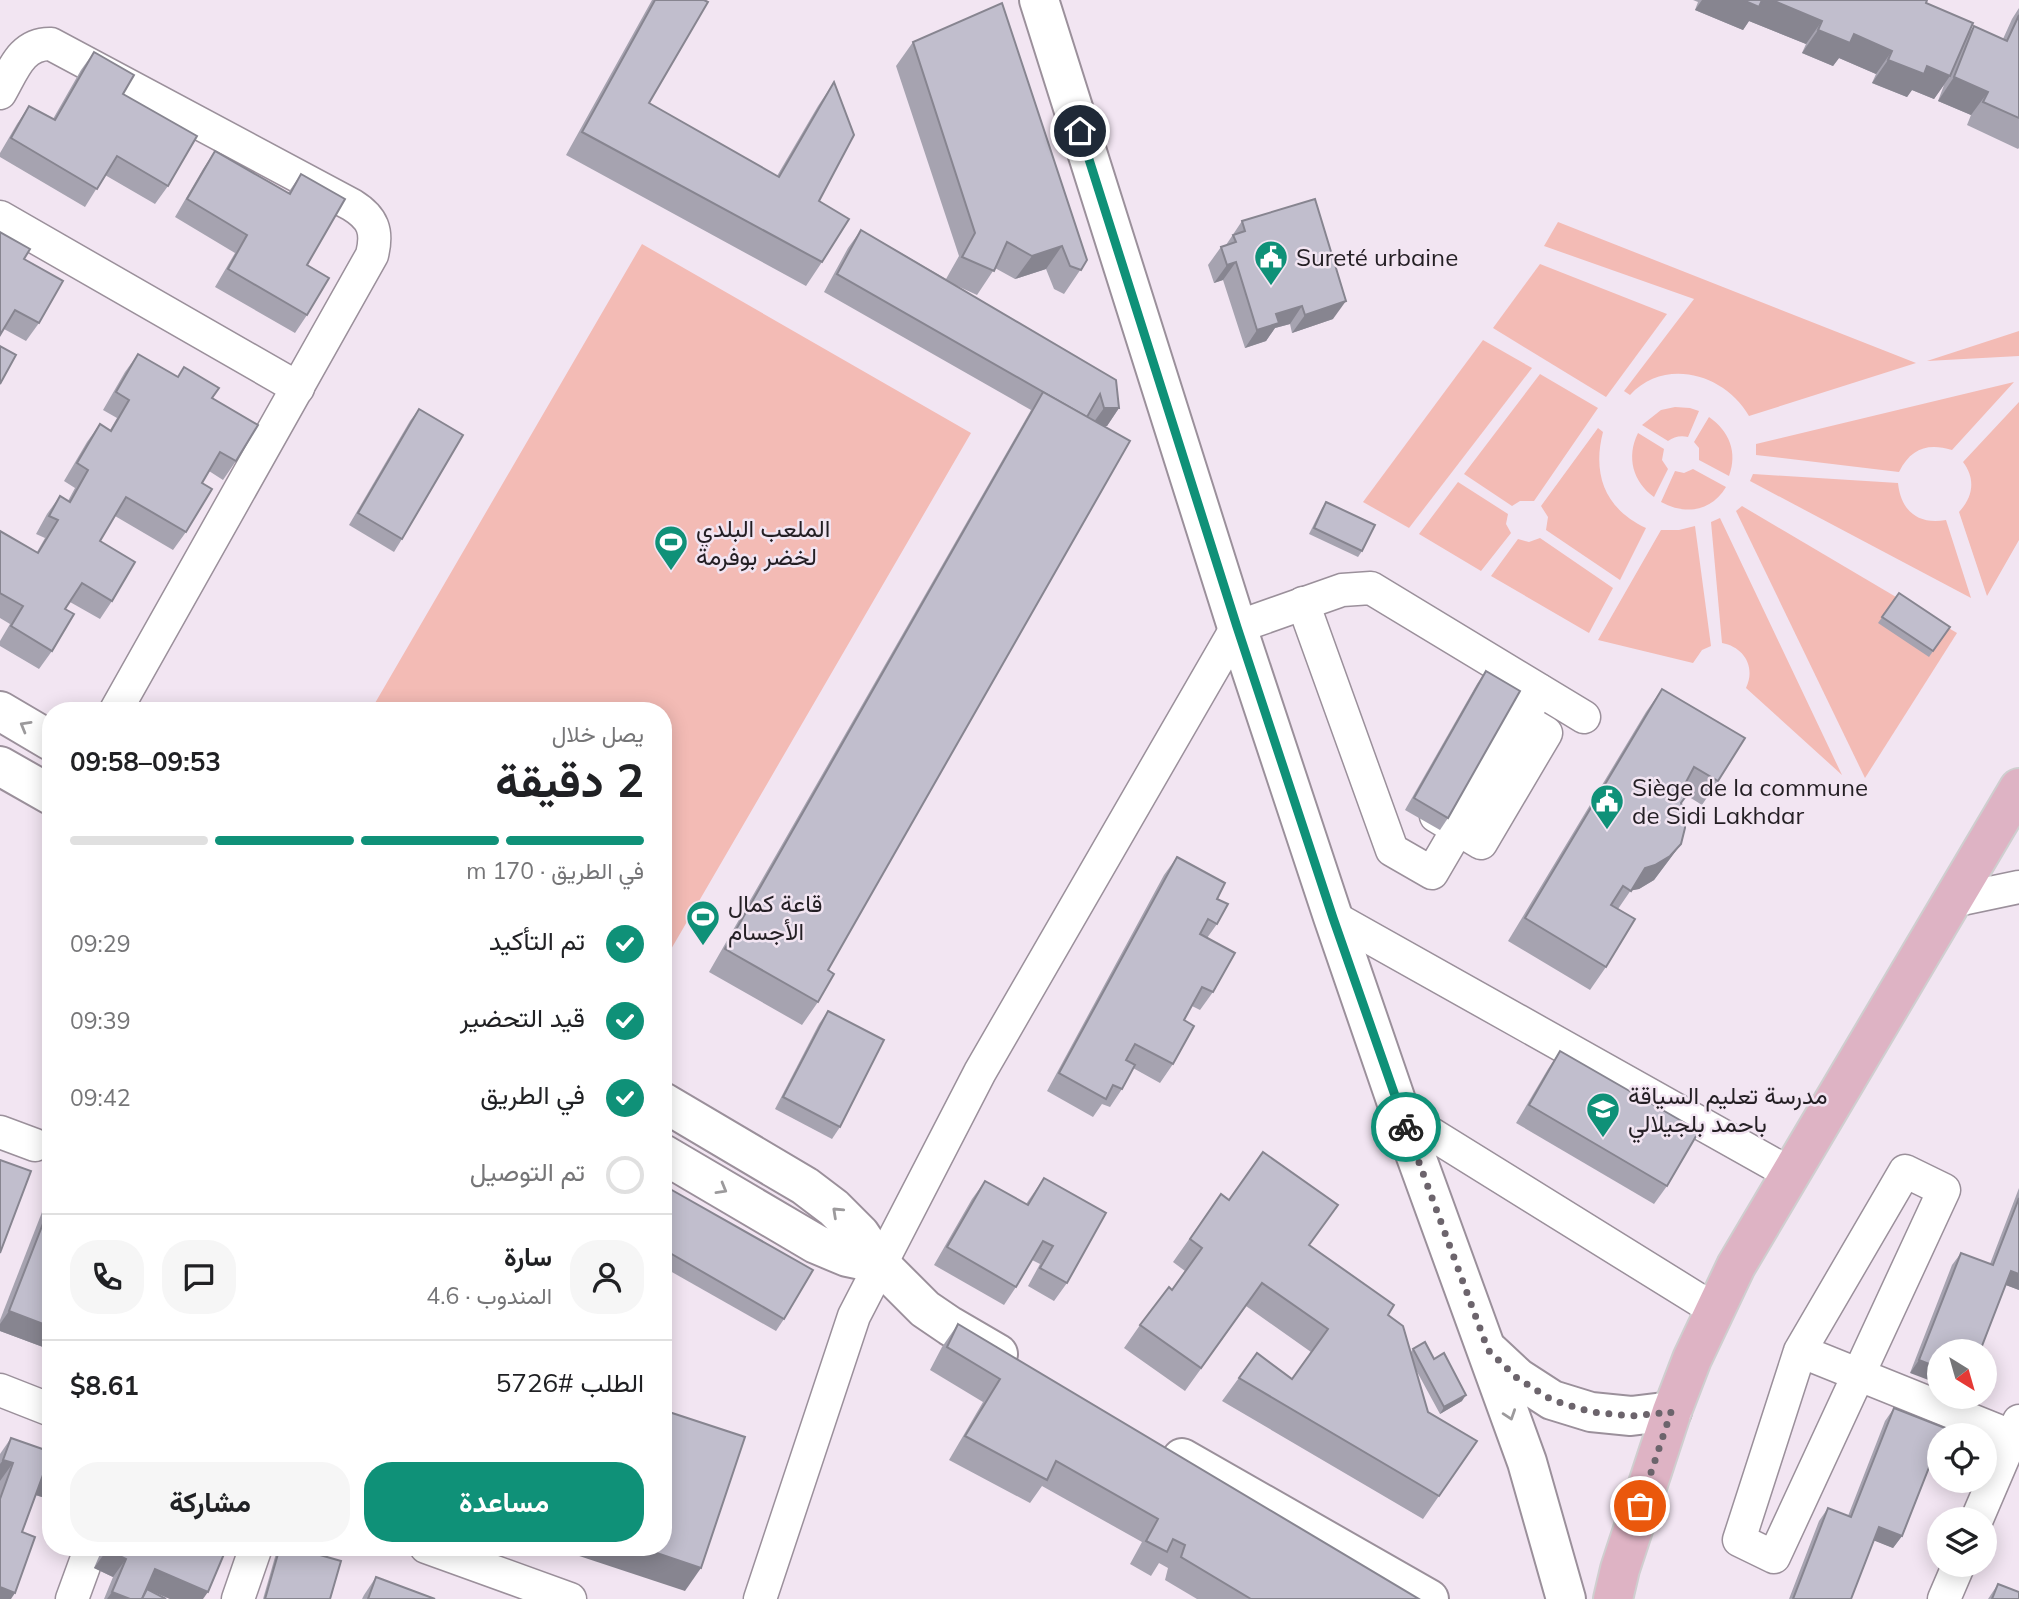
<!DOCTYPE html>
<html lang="ar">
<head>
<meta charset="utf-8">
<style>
  body { margin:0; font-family:Mulish,Vazirmatn,sans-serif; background:#f6f6f6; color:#202124; direction:rtl; height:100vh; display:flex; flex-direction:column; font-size:26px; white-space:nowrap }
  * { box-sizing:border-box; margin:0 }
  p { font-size:23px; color:#757577 }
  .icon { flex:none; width:38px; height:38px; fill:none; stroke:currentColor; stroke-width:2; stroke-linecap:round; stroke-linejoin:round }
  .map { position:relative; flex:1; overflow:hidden; direction:ltr }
  .side { position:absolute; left:42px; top:702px; width:630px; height:854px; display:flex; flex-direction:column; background:#fff; border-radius:28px; box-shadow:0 4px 18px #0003; direction:rtl }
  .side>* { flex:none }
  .needle { width:46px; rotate:143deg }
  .fabs { position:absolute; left:1927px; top:1339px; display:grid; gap:14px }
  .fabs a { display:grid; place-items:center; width:70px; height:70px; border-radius:50%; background:#fff; box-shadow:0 4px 18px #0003; font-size:35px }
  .pin { position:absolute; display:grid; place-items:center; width:60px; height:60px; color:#fff; margin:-30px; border:4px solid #fff; border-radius:50%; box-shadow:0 2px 7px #0007 }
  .courier { position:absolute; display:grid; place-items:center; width:70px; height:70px; margin:-35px; border:5px solid #0f9178; border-radius:50%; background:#fff; color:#222; box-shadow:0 2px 9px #0007 }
  .overview em { font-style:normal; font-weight:700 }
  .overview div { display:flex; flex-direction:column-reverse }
  .overview { display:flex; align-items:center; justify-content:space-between; height:119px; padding:0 28px }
  h1 { font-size:46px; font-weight:700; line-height:52px }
  .bar { display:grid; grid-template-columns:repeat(4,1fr); gap:10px 7px; align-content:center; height:84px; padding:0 28px }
  .bar i { height:9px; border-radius:5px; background:#e0e0e0 }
  .bar .on { background:#0f9178 }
  .bar p { grid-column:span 4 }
  .line { display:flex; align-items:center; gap:18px; padding:0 28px; border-top:2px solid #e0e0e0 }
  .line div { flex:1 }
  .round { display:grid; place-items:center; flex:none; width:74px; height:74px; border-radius:28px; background:#f6f6f6 }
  ol { padding:0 28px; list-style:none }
  li { display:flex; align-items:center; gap:21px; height:77px }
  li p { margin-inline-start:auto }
  li .icon { padding:7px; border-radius:50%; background:#0f9178; color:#fff; stroke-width:4 }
  li:last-child { color:#757577 }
  li i { width:38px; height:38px; border:4px solid #e0e0e0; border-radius:50% }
  .primary-button { display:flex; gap:14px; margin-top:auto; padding:14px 28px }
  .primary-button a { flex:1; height:80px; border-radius:28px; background:#0f9178; color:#fff; font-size:28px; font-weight:700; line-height:80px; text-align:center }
  .primary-button a+a { background:#f6f6f6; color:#202124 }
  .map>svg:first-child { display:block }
</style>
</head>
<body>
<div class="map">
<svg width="2019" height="1599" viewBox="0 0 2019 1599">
  <rect width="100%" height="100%" fill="#f2e5f2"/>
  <!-- green -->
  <g fill="#f3bbb5">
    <path d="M1558 222 1916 363 1749 416C1725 374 1665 357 1630 395L1624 391 1694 299 1544 246Z"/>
    <path d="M642 244 971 433 663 963V710H371Z"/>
    <path d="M1540 264 1667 314 1606 397 1493 328Z"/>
    <path d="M2019 331V356L1927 361Z"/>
    <path d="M1483 340 1532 368 1409 528 1363 502Z"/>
    <path d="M1540 374 1598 408 1534 501H1520L1512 506 1464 474Z"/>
    <path d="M2014 382 1952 450C1928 443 1911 448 1899 472L1756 455V444Z"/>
    <path d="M2019 402V540L1987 596 1959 512C1973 497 1976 479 1963 462Z"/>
    <path d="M1675 407 1690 408 1699 411 1688 437C1680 435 1674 437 1668 441L1642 425 1661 410Z"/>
    <path d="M1709 417C1729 431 1738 452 1729 476L1699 460V448L1694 442Z"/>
    <path d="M1598 428 1603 432C1592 474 1605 509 1646 528L1620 580 1546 530 1548 517 1541 506Z"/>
    <path d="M1638 433 1664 449 1662 460 1668 469 1654 497C1633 482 1626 457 1638 433Z"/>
    <path d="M1693 469 1726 487C1711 512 1685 515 1661 502L1675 471 1684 473Z"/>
    <path d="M1753 474 1898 483C1901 511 1918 525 1946 520L1971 598 1750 481Z"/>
    <path d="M1458 482 1508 514 1506 524 1511 533 1481 571 1419 534Z"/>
    <path d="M1742 506 1957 633 1865 778 1736 511Z"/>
    <path d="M1720 518 1842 775 1746 688C1756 667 1744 647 1722 643L1711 522Z"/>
    <path d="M1695 526 1711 646 1702 650 1693 663 1598 640 1661 530H1679Z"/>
    <path d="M1540 538 1613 588 1589 633 1491 576 1518 539 1529 542Z"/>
  </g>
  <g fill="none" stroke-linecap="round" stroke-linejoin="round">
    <!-- street casing -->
    <g stroke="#9b909b" stroke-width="35">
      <g id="street">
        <path d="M0 93C13 71 21 43 51 44L352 205C373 218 378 231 372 255L116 710"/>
        <path d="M0 217 298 388"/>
        <path d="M1303 603 1392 850 1432 873 1539 690"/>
        <path d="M1501 706 1546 733 1481 843 1436 816Z"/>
        <path d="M1952 901 2019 887"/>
        <path d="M1333 917 1791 1174"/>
        <path d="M1401 1115 1715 1310"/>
        <path d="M0 1132 35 1145"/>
        <path d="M1800 1351 1905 1171 1944 1190 1774 1557 1739 1540 1800 1351 2011 1436 2019 1440"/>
        <path d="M0 1390 51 1410"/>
        <path d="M1977 1519 2019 1421"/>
        <path d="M426 1547 570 1599"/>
        <path d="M72 1599 91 1547"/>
        <path d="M238 1599 256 1547"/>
        <path d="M760 1599 854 1316 980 1072 1237 627 1342 590 1371 588 1584 717"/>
        <path d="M1944 1599 1959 1564"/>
      </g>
    </g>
    <!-- secondary casing -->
    <g stroke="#9b909b" stroke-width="42">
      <g id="secondary">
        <path d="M1039 0 1237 627 1333 917 1401 1115 1527 1462 1566 1599"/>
        <path d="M0 711 51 741"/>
        <path d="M0 766 51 795"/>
        <path d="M663 1102 805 1186 834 1208 860 1234 880 1264 925 1309 950 1326 998 1354"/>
        <path d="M663 1154 816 1244 847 1257 880 1264"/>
        <path d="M1490 1352 1518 1378 1552 1400 1591 1412 1631 1416 1672 1411"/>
        <path d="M1182 1458 1429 1599"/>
      </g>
    </g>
    <!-- primary casing -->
    <g stroke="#cfcecf" stroke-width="42">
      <path id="primary" d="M1613 1599 1620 1569 1672 1411 1692 1359 1736 1266 2019 788"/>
    </g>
    <!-- street -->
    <use href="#street" stroke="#fff" stroke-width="32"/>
    <!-- secondary -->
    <use href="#secondary" stroke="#fff" stroke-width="38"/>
    <!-- primary -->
    <use href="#primary" stroke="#deb3c4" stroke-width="38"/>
  </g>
  <!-- wall -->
  <g fill="#a6a3b0">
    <path d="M652 0H704L649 103 777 176 818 106 834 82 819 201 822 262 806 286 566 155Z"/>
    <path d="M1693 0H1927L1926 3 1967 36 1974 26 2003 39 2012 19 2019 8V148L2018 149 1967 125 1971 115 1938 101 1944 85 1934 99 1912 90 1907 97 1872 83 1876 74 1839 58 1833 66 1802 53 1806 44 1749 21 1743 30 1695 10 1698 2Z"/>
    <path d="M913 42 1087 260 1064 294 1054 289 1046 269 1015 279 995 268 977 295 951 283 1119 408 1107 426H1104L828 970 818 1002 802 1025 709 972 1031 410 824 292 848 248 861 230 946 279 959 256 896 66Z"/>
    <path d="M94 52 123 94 168 186 155 204 105 175 85 207 0 157V153L17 124 29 106 53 119 81 70Z"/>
    <path d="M215 151 288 193 301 174 307 265V315L295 333 215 287 235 253 175 217 203 169Z"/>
    <path d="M1242 221 1333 319 1292 333 1290 324 1275 328 1266 341 1245 348 1223 280 1214 283 1208 265 1221 247 1226 245Z"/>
    <path d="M24 259 39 323 26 341 4 329Z"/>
    <path d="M138 354 212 398 236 461 223 480 209 471 202 483 186 532 173 550 115 516 100 541 112 601 100 619 70 602 65 609 52 651 39 669 0 646V641L10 624 0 618V531L37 552 45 538 36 534 47 514 60 496 68 501 75 488 64 481 87 442 100 424 110 430 117 418 103 410 125 372Z"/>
    <path d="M419 409 402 539 394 552 349 525 410 421Z"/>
    <path d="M1326 502 1362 551 1358 557 1309 534 1322 508Z"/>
    <path d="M1899 593 1950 627 1929 657 1878 623Z"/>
    <path d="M1486 671 1448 818 1440 830 1405 810 1477 684Z"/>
    <path d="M1662 689 1718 781 1702 805 1686 795 1681 803V844L1654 880 1639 889 1631 890 1618 909 1606 967 1590 990 1508 941 1646 712Z"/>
    <path d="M1177 857 1217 899V924L1207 938 1213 992 1200 1010 1192 1006 1184 1020 1173 1064 1160 1083 1133 1068 1122 1089 1110 1107 1102 1104 1093 1117 1047 1091 1164 875Z"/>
    <path d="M828 1011 840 1127 832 1139 775 1109 819 1024Z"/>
    <path d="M1560 1051 1667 1186 1654 1204 1516 1123 1548 1069Z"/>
    <path d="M1044 1178 1067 1283 1054 1301 1028 1286 1040 1264 1032 1260 1016 1287 1004 1305 934 1265 972 1199 985 1181 1026 1204Z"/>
    <path d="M663 1185 784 1319 776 1331 663 1267Z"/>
    <path d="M2019 1188V1290L2006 1285 1910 1373 1952 1265 1961 1253 1990 1264Z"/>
    <path d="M51 1189V1350L0 1331V1320Z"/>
    <path d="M1221 1194 1229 1200 1309 1245 1388 1315 1411 1352 1413 1349 1434 1359 1462 1401 1440 1414 1415 1368 1428 1412 1477 1441 1423 1519 1222 1401 1257 1353 1292 1379 1311 1352 1246 1306 1185 1391 1124 1348 1140 1325 1172 1290 1185 1271 1173 1262Z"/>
    <path d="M958 1324 1419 1599H1197L1165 1580 1168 1568 1159 1563 1151 1576 1130 1564 1142 1542 1042 1486 1030 1503 949 1460 983 1402 930 1370 942 1347Z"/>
    <path d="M1894 1408 1902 1536 1893 1548 1874 1540 1851 1599H1789L1819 1521 1828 1508 1848 1516 1885 1421Z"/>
    <path d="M11 1438 51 1452V1489L45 1498 35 1495 0 1599V1454Z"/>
    <path d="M103 1547H227L170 1599 147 1589 166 1599H104L113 1577 94 1568Z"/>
    <path d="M279 1547H292L330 1599H263L277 1550Z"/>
    <path d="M376 1577 435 1599H362L364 1595Z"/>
    <path d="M1998 1584 2019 1592V1591V1599H1988Z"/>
  </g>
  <!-- shaded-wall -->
  <g fill="#878590">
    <path d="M1702 0H1772L1822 21 1806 44 1749 21 1743 30 1695 10Z"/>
    <path d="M1818 30 1854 34 1892 51 1876 74 1839 58 1833 66 1802 53Z"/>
    <path d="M1888 60 1927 66 1950 76 1934 99 1912 90 1907 97 1872 83Z"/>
    <path d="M1954 77 1988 92 1971 115 1938 101Z"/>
    <path d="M1062 246 1046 269 1015 279 1032 256Z"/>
    <path d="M1236 262 1223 280 1214 283 1227 265Z"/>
    <path d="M1346 301 1333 319 1292 333 1305 315Z"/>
    <path d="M1302 306 1290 324 1275 328 1266 341 1245 348 1257 330 1276 314Z"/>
    <path d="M1104 408H1119L1107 426H1091Z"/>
    <path d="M1681 844 1654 880 1639 889 1629 891 1645 868Z"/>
    <path d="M2011 1271 2019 1274V1290L2003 1284Z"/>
    <path d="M9 1311 51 1327V1350L0 1331V1324Z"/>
    <path d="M1919 1360 1939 1368V1384L1910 1373Z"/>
    <path d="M1466 1395 1462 1401 1440 1414 1444 1407Z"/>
    <path d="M3 1460 13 1463 0 1481V1464Z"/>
    <path d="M43 1475 51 1477V1489L45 1498 30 1493Z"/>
    <path d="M1879 1527 1902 1536 1893 1548 1870 1539Z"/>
    <path d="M552 1547H639L701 1568 685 1591Z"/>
    <path d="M107 1550 126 1559 113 1577 94 1568Z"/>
    <path d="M155 1569 208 1592 203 1599H170L142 1587Z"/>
    <path d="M0 1587 15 1593 11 1599H0Z"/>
    <path d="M112 1592 130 1599H107Z"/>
  </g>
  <!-- building -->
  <g fill="#c1becd" stroke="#878590" stroke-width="2">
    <path d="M655 0H704L708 2 649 103 779 177 834 82 854 135 819 201 849 219 822 262 582 132Z"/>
    <path d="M1743 0H1762L1759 7Z"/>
    <path d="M1772 0H1927L1926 3 1973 23 1950 76 1927 66 1924 74 1888 60 1892 51 1854 34 1850 43 1818 30 1822 21Z"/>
    <path d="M1002 3 1087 260 1081 270 1070 266 1062 246 1032 256 1007 242 994 271 962 257 975 233 913 42Z"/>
    <path d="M2019 15V118L1983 102 1988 92 1954 77 1974 26 2007 41Z"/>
    <path d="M94 52 134 75 123 94 197 136 168 186 117 156 97 189 11 138 29 106 55 120Z"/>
    <path d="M215 151 290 194 301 174 345 199 307 265 329 278 307 315 228 269 247 235 187 199Z"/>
    <path d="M1315 199 1346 301 1305 315 1302 306 1276 314 1279 323 1257 330 1236 262 1227 265 1221 247 1236 242 1233 235 1245 231 1242 221Z"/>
    <path d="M861 230 1116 380 1119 408H1104L1100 394 1087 417 837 274Z"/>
    <path d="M0 232 30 249 24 259 63 281 39 323 15 310 0 335Z"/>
    <path d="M0 346 16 355 0 384Z"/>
    <path d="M138 354 178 377 184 367 219 388 212 398 258 425 236 461 220 452 202 483 212 489 186 532 126 497 100 541 135 562 112 601 82 583 65 609 74 614 52 651 11 626 23 606 0 593V531L38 553 58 520 49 516 60 496 70 502 88 470 77 463 100 424 111 431 129 400 116 392Z"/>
    <path d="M1043 392 1130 441 828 970 834 974 818 1002 725 949Z"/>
    <path d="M419 409 463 435 402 539 358 513Z"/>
    <path d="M1326 502 1375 525 1362 551 1314 528Z"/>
    <path d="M1899 593 1950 627 1933 651 1882 617Z"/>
    <path d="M1486 671 1520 691 1448 818 1414 798Z"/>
    <path d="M1662 689 1745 738 1718 781 1694 767 1686 782 1693 786 1681 803 1685 814V828L1681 844 1670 856 1655 865 1645 868 1631 891 1623 886 1611 905 1635 919 1606 967 1525 918Z"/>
    <path d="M1177 857 1225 883 1217 899 1228 904 1217 924 1208 919 1200 934 1235 953 1213 992 1202 987 1184 1020 1194 1026 1173 1064 1135 1044 1126 1060 1135 1065 1122 1089 1113 1085 1106 1099 1059 1073Z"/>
    <path d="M828 1011 884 1040 840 1127 783 1097Z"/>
    <path d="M1560 1051 1699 1131 1667 1186 1529 1105Z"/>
    <path d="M1263 1152 1338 1205 1309 1245 1394 1305 1388 1315 1403 1326 1428 1412 1477 1441 1439 1496 1239 1378 1257 1353 1292 1379 1328 1329 1262 1283 1201 1368 1140 1325 1169 1287 1172 1290 1202 1248 1190 1239 1221 1194 1229 1200Z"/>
    <path d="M0 1160 31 1171 0 1253Z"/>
    <path d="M1044 1178 1106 1213 1067 1283 1040 1268 1053 1246 1043 1241 1016 1287 947 1247 985 1181 1028 1205Z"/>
    <path d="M663 1185 813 1270 784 1319 663 1249Z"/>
    <path d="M2019 1198V1274L2011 1271 1980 1351H1939V1368L1919 1360 1961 1253 1993 1265Z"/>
    <path d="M51 1203V1327L9 1311Z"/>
    <path d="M958 1324 1419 1599H1251L1181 1557 1185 1545 1173 1539 1167 1552 1146 1541 1158 1519 1056 1461 1047 1480 965 1436 1000 1379 947 1347Z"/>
    <path d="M1425 1342 1434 1359 1444 1353 1466 1395 1444 1407 1413 1349Z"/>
    <path d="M1894 1408 1945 1428 1942 1435H1939V1442L1902 1536 1879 1527 1851 1599H1793L1828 1508 1851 1517Z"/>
    <path d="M663 1410 745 1437 701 1568 639 1547H663Z"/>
    <path d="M11 1438 51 1452V1477L43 1475 22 1532 35 1537 15 1593 0 1587V1499L13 1463 3 1460Z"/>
    <path d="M108 1547H227L208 1592 155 1569 142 1599H130L112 1592 126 1559 107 1550Z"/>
    <path d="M280 1547H292L341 1561 330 1599H265Z"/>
    <path d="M376 1577 435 1599H368Z"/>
    <path d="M1998 1584 2019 1592V1599H1992Z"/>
    <path d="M147 1589 166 1599H142Z"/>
  </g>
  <!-- one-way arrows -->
  <defs><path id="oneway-chevron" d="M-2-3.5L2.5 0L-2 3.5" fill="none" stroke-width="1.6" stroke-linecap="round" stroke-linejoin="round" transform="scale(1.75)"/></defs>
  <g stroke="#9c9a9c">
    <use href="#oneway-chevron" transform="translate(25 726) rotate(-150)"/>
    <use href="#oneway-chevron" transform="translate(722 1189) rotate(30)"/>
    <use href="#oneway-chevron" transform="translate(837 1212) rotate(-137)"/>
    <use href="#oneway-chevron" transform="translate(1510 1415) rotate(71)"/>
  </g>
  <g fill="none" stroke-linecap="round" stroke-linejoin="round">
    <!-- done -->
    <path stroke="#6c646c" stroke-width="7" stroke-dasharray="0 12.6" d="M1406 1127 1488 1350 1517 1378 1552 1400 1591 1412 1631 1416 1671 1412 1640 1506"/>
    <!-- route -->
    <path stroke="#0f9178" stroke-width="9" d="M1080 131 1237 627 1333 918 1406 1127"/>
  </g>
  <!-- icons -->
  <defs>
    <g id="civic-pin" transform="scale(1.75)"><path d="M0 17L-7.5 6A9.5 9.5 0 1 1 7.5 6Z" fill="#0f9178" stroke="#f2e5f2"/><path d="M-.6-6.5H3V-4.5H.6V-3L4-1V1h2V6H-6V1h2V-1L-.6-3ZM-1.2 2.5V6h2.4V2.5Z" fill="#fff"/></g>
    <g id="stadium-pin" transform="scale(1.75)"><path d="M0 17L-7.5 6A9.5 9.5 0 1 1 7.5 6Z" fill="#0f9178" stroke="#f2e5f2"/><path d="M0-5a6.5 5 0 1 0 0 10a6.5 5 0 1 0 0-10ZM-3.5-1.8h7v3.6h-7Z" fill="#fff"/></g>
    <g id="school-pin" transform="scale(1.75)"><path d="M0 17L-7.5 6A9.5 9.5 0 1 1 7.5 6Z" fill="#0f9178" stroke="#f2e5f2"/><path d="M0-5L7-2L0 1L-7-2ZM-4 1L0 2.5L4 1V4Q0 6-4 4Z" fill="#fff"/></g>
  </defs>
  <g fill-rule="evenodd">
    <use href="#civic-pin" x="1271" y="257"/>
    <use href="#stadium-pin" x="671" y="542"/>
    <use href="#civic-pin" x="1607" y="801"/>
    <use href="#stadium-pin" x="703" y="917"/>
    <use href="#school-pin" x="1603" y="1109"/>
  </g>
  <g text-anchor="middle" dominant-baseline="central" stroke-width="5" stroke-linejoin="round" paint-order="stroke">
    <!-- poi labels -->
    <g font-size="24" fill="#241f24" stroke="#f2e5f2" text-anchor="start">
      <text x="1296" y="257">Sureté urbaine</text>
      <text x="696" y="528">الملعب البلدي<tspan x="696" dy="28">لخضر بوفرمة</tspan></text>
      <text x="1632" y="787">Siège de la commune<tspan x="1632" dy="28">de Sidi Lakhdar</tspan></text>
      <text x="728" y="903">قاعة كمال<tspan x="728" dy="28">الأجسام</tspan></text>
      <text x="1628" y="1095">مدرسة تعليم السياقة<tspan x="1628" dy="28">باحمد بلجيلالي</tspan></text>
    </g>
  </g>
</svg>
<div class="fabs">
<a><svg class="needle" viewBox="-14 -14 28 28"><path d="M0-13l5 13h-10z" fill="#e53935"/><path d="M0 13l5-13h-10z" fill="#757577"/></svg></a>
<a><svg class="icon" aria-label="locate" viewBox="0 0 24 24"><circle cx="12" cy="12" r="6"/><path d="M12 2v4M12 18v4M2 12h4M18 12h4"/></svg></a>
<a><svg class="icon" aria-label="layers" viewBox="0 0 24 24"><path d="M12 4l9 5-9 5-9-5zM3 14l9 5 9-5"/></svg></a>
</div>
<div class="pin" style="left:1640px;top:1506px;background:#ea580c"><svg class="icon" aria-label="bag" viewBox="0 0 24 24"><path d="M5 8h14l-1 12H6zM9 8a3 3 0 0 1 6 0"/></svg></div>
<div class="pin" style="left:1080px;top:131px;background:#1f2937"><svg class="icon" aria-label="home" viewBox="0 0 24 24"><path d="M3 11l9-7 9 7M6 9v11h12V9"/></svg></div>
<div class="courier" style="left:1406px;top:1127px"><svg class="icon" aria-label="bike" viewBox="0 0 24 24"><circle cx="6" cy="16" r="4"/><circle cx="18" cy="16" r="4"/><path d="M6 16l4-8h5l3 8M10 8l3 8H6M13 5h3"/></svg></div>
<section class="side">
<div class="overview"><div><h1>2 دقيقة</h1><p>يصل خلال</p></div><em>09:53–09:58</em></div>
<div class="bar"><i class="on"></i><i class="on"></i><i class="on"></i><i></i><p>في الطريق · 170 m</p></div>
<ol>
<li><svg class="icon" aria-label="check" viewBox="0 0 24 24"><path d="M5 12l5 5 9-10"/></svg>تم التأكيد<p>09:29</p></li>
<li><svg class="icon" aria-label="check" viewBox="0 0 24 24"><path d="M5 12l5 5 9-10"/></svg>قيد التحضير<p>09:39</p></li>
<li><svg class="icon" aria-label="check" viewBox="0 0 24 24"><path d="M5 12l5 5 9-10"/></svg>في الطريق<p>09:42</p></li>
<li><i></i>تم التوصيل</li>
</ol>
<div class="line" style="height:126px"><a class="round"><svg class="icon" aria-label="person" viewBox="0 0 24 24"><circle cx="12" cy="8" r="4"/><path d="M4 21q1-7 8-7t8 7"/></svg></a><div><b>سارة</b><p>المندوب · 4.6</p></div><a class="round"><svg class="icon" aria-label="chat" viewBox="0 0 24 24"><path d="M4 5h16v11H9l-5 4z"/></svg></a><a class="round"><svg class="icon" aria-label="phone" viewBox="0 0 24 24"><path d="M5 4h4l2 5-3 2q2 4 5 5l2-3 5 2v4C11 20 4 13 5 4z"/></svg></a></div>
<div class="line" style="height:91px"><div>الطلب #5726</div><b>$8.61</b></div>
<div class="primary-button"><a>مساعدة</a><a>مشاركة</a></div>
</section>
</div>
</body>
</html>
